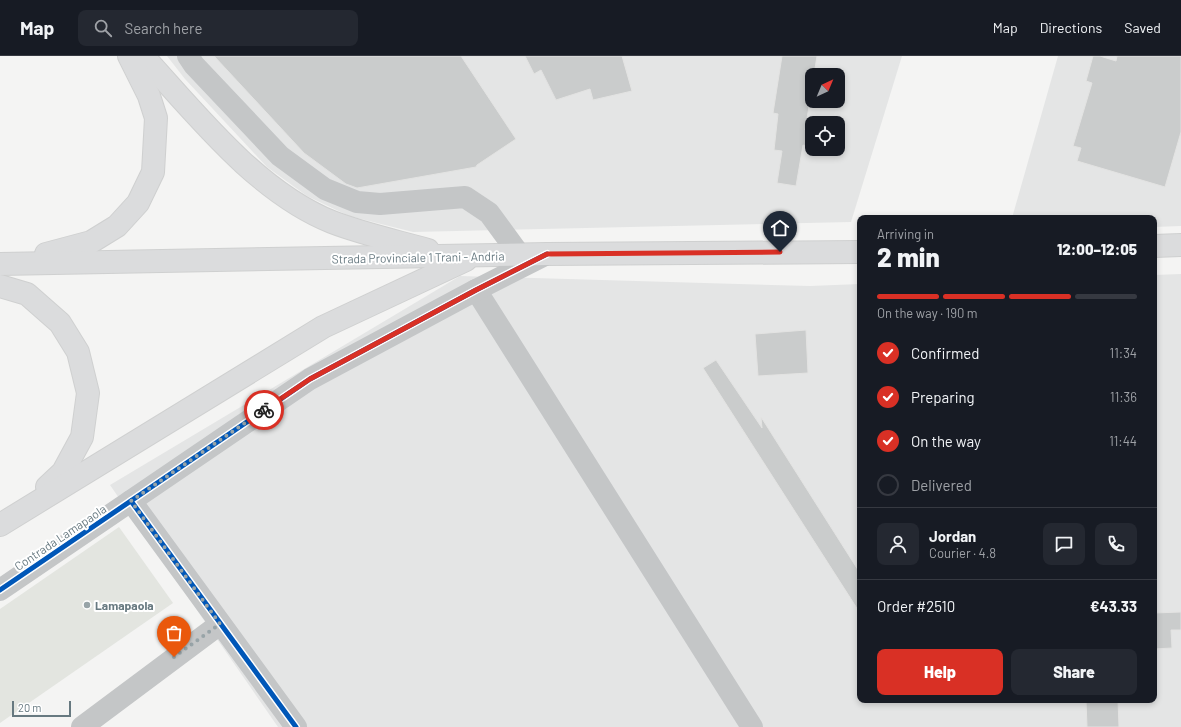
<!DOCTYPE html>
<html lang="en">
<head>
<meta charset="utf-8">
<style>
  body { margin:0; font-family:Barlow,sans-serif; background:#242831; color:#f1f3f6; height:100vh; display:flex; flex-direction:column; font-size:15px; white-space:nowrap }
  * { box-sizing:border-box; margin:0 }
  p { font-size:13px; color:#9ea1a6 }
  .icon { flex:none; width:22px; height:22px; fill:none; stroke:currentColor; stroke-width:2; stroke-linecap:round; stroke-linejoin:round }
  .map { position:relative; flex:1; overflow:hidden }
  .panel { position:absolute; left:857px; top:159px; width:300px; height:488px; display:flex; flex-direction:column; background:#171b24; border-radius:8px; box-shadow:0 2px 6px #0003 }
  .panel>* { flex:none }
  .needle { width:26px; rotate:44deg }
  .fabs { position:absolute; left:805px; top:12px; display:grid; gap:8px }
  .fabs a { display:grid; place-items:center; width:40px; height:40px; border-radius:8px; background:#171b24; box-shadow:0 2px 6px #0003; font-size:20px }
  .scale { position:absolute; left:12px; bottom:10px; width:59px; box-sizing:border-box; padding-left:4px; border:2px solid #677980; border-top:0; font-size:11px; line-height:14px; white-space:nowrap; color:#677980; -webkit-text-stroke:3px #fff; paint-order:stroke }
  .pin { position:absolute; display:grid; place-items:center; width:34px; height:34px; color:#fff; margin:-41px -17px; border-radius:50% 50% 50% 0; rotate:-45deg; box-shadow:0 0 4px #0007 }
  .pin .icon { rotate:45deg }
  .courier { position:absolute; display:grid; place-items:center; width:40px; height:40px; margin:-20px; border:3px solid #d93025; border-radius:50%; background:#fff; color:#222; box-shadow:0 1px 5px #0007 }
  .head em { font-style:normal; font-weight:800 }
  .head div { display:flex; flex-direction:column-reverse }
  .head { display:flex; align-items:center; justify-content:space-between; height:68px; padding:0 20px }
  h1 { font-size:26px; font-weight:800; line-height:30px }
  .bar { display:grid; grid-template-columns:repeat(4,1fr); gap:6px 4px; align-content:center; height:48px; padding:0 20px }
  .bar i { height:5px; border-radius:3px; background:#363941 }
  .bar .selected { background:#d93025 }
  .bar p { grid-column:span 4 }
  .line { display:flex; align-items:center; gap:10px; padding:0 20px; border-top:1px solid #363941 }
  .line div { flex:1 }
  .round { display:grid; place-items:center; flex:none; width:42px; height:42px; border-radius:8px; background:#242831 }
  ol { padding:0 20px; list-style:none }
  li { display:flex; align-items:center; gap:12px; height:44px }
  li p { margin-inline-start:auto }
  li .icon { padding:4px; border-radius:50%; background:#d93025; color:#fff; stroke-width:4 }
  li:last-child { color:#9ea1a6 }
  li i { width:22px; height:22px; border:2px solid #363941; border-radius:50% }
  .cta { display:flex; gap:8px; margin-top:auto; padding:8px 20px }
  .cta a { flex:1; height:46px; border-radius:8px; background:#d93025; color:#fff; font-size:16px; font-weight:800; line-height:46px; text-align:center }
  .cta a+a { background:#242831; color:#f1f3f6 }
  header { display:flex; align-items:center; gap:24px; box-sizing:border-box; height:56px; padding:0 20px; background:#171b24; border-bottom:1px solid #363941 }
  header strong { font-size:19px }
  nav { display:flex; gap:22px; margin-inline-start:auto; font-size:14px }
  .search { width:280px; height:36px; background:#242831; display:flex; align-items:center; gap:10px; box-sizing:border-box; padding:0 14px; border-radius:8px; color:#9ea1a6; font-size:15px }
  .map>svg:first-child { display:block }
</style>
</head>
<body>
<header>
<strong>Map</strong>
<div class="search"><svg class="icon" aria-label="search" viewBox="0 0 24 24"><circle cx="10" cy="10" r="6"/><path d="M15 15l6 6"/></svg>Search here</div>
<nav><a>Map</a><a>Directions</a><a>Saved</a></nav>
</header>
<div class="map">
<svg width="1181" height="671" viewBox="0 0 1181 671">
  <rect width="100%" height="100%" fill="#f4f4f3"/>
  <!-- built -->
  <g fill="#e4e5e5" fill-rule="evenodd">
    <path d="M167 0H902L851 166 413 176 349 160 307 140 267 111 185 23ZM812 19H838V45H812ZM812 67H838V93H812Z"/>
    <path d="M1058 0H1181V170L1154 171V162H1012Z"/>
    <path d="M1181 218V671H278L110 429 460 220 810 230 860 228V644H1154V219Z"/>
  </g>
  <!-- green -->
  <path fill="#e3e5e0" d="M119 471 173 547 0 667V553Z"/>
  <!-- building -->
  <g fill="#cacccc" stroke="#e3e3e2">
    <path d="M214 0H461L516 83 477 109 476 111 357 132 346 128 304 97Z"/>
    <path d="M525 0H622L632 35 593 44 590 33 556 44 541 14 534 18Z"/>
    <path d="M782 0H817L814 19H812V33L805 74 812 75V91L803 89 796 130 777 127 782 95 774 94 778 58 773 57Z"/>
    <path d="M1093 0H1100L1116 5 1117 0H1181V76L1165 131 1077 105 1081 92 1073 90 1092 27 1086 25Z"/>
    <path d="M806 274 808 317 758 320 755 278Z"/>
    <path d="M716 304 762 372 761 361 860 517V557L703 312Z"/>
    <path d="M1181 556V574H1171L1172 592 1154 593V557Z"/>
    <path d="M1086 644H1118L1119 671H1087Z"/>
  </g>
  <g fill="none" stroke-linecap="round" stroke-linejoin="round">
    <!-- major casing -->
    <g stroke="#cfd0d0" stroke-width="24">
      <g id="major">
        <path d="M143 0C197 59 257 136 332 166 363 178 396 185 428 194"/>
        <path d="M1154 190 1181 189"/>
        <path d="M46 198 91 186 117 170 138 147 153 116 156 62 149 40 129 0"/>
        <path d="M0 208 547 198 860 196"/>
        <path d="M0 230 27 238 60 267 78 296 88 337 82 381 63 416 47 431"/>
        <path d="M0 469 323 271 466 204"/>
      </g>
    </g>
    <!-- minor -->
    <g stroke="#c4c6c7" stroke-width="22">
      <path d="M188 0 194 9 280 100 325 133 357 146 380 148 465 141 489 157 519 198"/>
      <path d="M476 234 752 671"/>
      <path d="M131 445 296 671"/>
      <path d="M0 534 310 323 476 234 547 198"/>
      <path d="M82 671 220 568"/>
    </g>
    <!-- major -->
    <use href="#major" stroke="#dbdcdd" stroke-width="22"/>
    <!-- cycleway casing -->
    <g stroke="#fff" stroke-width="8">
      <g id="cycleway">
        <path d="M131 445 296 671"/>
        <path d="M0 534 310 323 476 234 547 198"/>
      </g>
    </g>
    <!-- cycleway -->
    <use href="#cycleway" stroke="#0057b8" stroke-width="5"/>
  </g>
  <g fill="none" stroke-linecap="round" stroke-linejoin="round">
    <!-- done -->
    <path stroke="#98a4a8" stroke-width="4" stroke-dasharray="0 7.2" d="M174 601 220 568 131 445 264 354"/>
    <!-- route -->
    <path stroke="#d93025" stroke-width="5" d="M264 354 310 323 476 234 547 198 780 196"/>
  </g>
  <!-- markers -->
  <circle fill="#98a4a8" stroke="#fff" stroke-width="1.5" cx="87" cy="549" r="4"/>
  <g text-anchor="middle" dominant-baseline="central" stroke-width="4" stroke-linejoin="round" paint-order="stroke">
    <!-- street labels -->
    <g font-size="12" fill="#677980" stroke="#fff">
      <text transform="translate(418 201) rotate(-1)">Strada Provinciale 1 Trani - Andria</text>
      <text transform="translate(60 481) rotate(-34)">Contrada Lamapaola</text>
    </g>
    <!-- poi labels -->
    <g font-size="12" font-weight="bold" fill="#677980" stroke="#fff" text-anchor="start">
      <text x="95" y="549">Lamapaola</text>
    </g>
  </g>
</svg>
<div class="fabs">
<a><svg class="needle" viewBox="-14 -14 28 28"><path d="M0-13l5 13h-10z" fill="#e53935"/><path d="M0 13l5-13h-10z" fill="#9ea1a6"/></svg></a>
<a><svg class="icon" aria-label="locate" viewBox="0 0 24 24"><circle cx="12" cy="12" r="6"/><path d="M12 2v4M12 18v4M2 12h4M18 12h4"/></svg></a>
</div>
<div class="scale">20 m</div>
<div class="pin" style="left:174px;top:601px;background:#ea580c"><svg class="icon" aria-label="bag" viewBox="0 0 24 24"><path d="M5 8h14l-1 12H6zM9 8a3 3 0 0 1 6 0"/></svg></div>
<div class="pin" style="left:780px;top:196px;background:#1f2937"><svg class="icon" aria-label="home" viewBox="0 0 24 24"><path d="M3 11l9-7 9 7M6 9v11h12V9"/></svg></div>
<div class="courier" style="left:264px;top:354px"><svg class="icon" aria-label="bike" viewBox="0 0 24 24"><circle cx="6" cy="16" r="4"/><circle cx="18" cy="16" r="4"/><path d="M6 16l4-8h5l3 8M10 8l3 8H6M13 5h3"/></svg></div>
<section class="panel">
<div class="head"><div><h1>2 min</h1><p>Arriving in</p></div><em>12:00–12:05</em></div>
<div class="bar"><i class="selected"></i><i class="selected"></i><i class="selected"></i><i></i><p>On the way · 190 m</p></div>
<ol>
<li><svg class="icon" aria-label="check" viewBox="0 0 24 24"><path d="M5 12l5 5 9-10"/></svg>Confirmed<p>11:34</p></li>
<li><svg class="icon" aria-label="check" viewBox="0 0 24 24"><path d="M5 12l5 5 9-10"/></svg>Preparing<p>11:36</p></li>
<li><svg class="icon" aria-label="check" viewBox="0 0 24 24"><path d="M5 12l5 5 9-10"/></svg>On the way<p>11:44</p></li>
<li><i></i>Delivered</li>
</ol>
<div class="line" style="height:72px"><a class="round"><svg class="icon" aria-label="person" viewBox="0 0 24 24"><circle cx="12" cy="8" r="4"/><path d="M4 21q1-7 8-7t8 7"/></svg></a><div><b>Jordan</b><p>Courier · 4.8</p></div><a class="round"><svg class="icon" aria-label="chat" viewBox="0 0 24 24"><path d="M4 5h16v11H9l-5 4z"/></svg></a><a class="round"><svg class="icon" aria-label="phone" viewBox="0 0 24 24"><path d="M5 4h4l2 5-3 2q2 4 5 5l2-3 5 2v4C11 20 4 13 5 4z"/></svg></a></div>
<div class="line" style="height:52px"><div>Order #2510</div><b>€43.33</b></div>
<div class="cta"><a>Help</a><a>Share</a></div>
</section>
</div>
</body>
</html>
